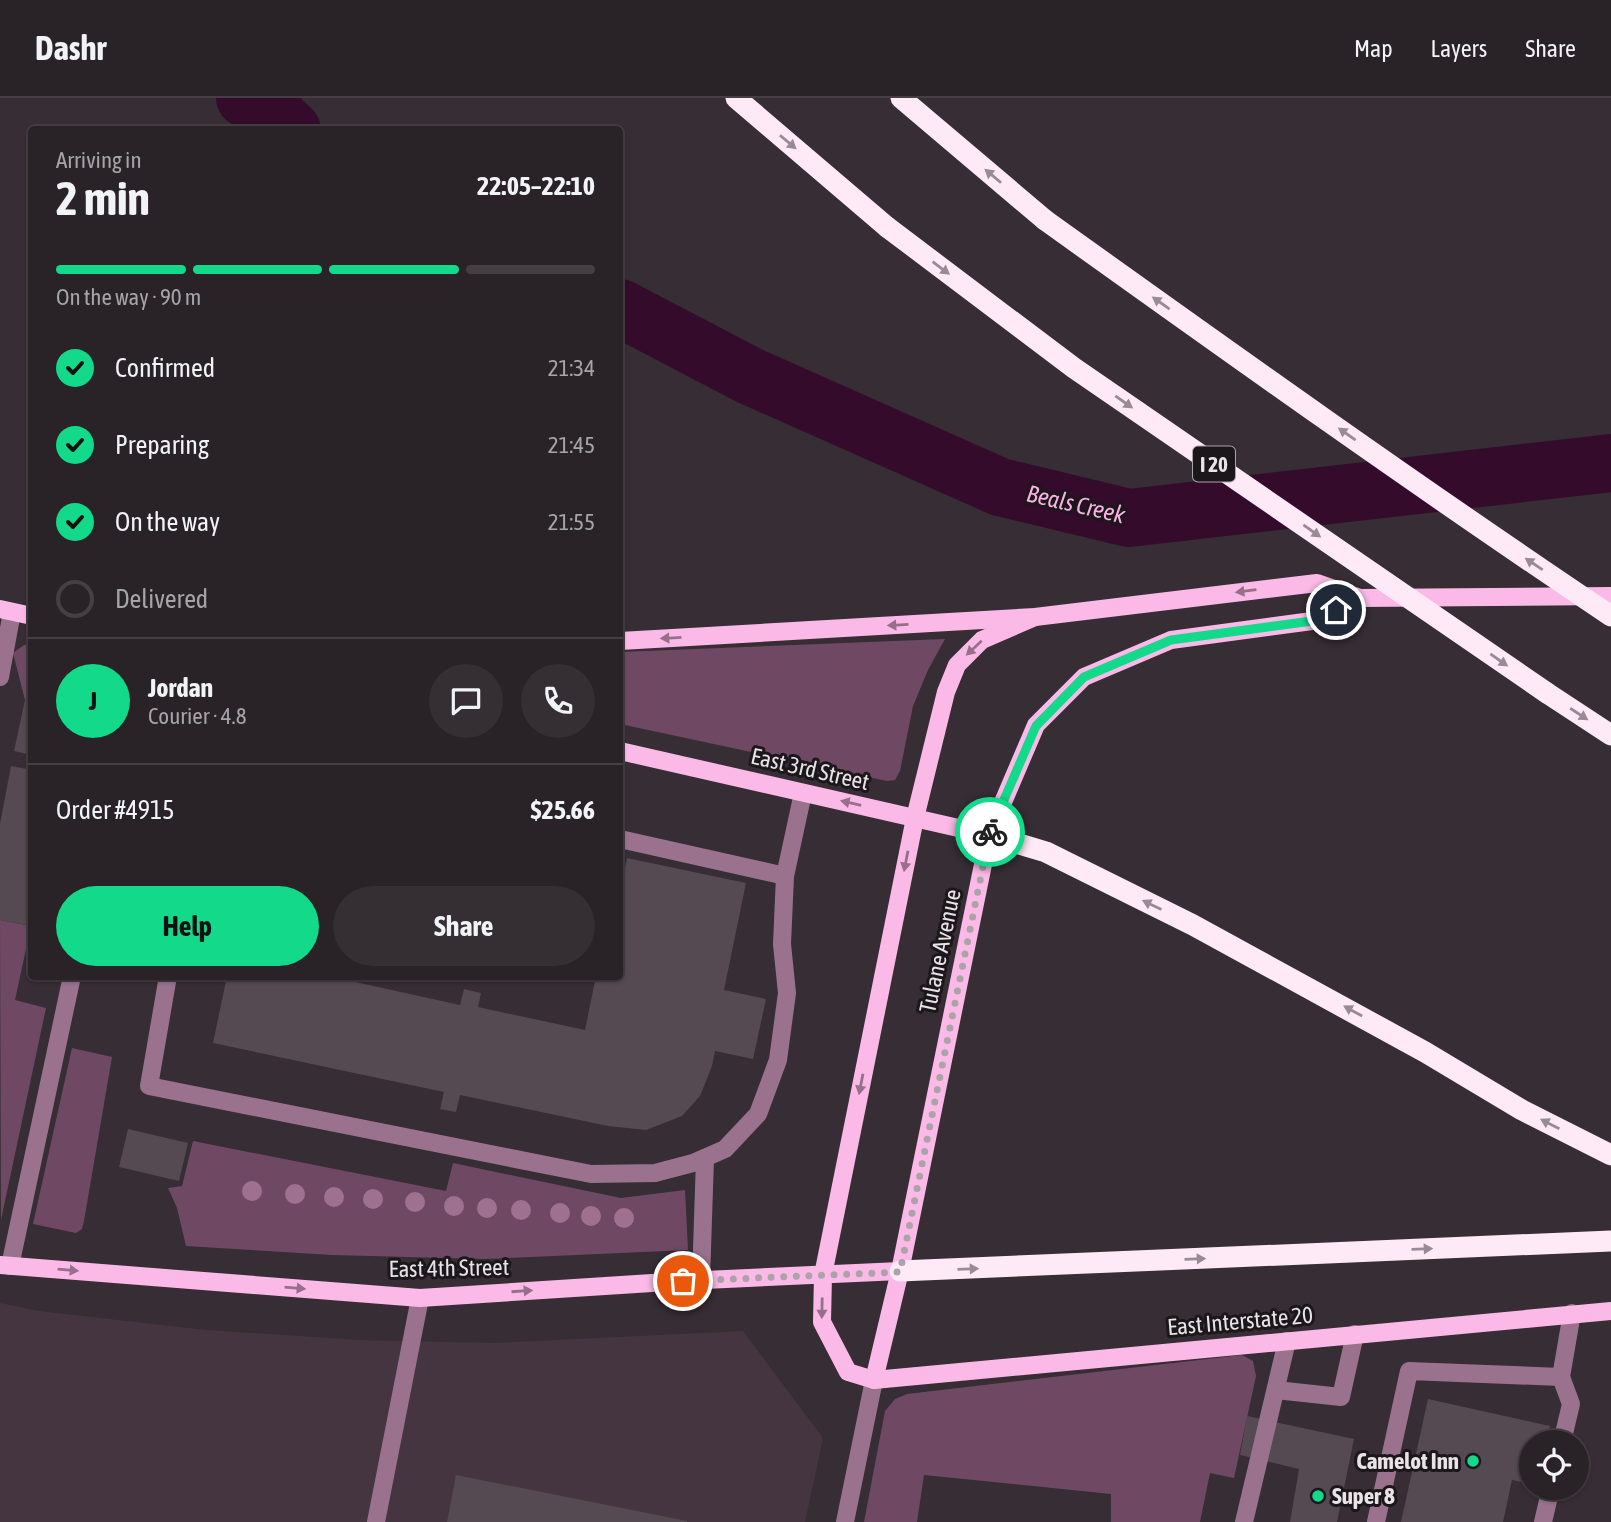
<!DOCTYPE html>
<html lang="en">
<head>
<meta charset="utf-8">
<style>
  body { margin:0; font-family:"Asap Condensed",sans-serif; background:#352f33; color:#f1f3f6; height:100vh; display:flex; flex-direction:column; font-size:26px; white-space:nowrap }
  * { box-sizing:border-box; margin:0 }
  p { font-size:23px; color:#a5a4a7 }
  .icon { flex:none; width:38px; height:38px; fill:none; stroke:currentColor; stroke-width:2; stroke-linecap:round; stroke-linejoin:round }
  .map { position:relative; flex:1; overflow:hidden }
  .drawer { position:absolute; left:28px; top:28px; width:595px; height:854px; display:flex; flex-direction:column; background:#292227; border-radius:7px; box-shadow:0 2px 5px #0004,0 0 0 2px #453f44 }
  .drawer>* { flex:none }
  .tools { position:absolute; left:1519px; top:1332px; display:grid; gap:14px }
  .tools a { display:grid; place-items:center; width:70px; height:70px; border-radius:50%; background:#292227; box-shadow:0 2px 5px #0004,0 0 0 2px #453f44; font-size:35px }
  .pin { position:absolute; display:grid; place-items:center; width:60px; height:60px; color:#fff; margin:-30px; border:4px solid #fff; border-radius:50%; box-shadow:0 2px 7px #0007 }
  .courier { position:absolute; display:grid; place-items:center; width:70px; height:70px; margin:-35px; border:5px solid #13d98a; border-radius:50%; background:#fff; color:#222; box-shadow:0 2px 9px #0007 }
  .headline em { font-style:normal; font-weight:700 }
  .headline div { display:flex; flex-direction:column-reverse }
  .headline { display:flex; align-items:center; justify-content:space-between; height:119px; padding:0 28px }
  h1 { font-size:46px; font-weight:700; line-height:52px }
  .bar { display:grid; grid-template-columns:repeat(4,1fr); gap:10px 7px; align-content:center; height:84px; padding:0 28px }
  .bar i { height:9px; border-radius:5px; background:#453f44 }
  .bar .on { background:#13d98a }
  .bar p { grid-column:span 4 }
  .line { display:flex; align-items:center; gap:18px; padding:0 28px; border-top:2px solid #453f44 }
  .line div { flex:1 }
  .round { display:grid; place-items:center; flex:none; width:74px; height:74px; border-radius:37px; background:#352f33 }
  ol { padding:0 28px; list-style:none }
  li { display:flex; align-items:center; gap:21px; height:77px }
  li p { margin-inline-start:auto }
  li .icon { padding:7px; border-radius:50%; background:#13d98a; color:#111; stroke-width:4 }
  li:last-child { color:#a5a4a7 }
  li i { width:38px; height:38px; border:4px solid #453f44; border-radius:50% }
  .action { display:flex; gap:14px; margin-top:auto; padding:14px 28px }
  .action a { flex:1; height:80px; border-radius:42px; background:#13d98a; color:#111; font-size:28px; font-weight:700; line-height:80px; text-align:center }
  .action a+a { background:#352f33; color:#f1f3f6 }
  header { display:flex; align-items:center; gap:42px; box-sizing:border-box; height:98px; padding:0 35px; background:#292227; border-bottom:2px solid #453f44 }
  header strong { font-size:33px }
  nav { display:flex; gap:38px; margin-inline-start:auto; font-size:24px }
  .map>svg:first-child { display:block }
</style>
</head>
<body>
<header>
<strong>Dashr</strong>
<nav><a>Map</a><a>Layers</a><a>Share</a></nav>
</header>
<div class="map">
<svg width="1611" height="1424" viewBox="0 0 1611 1424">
  <rect width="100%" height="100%" fill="#372d34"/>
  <!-- built -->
  <path fill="#453540" d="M0 1205 39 1213 206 1232 360 1242 493 1245 743 1233 823 1340 805 1424H0Z"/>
  <!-- green -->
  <g fill="#6f4964">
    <path d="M945 541 928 572 913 608 900 673 895 682 887 683 620 626V554Z"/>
    <path d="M24 547 31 548V604L25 602 13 555Z"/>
    <path d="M0 822 31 828 15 902 46 910 1 1122Z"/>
    <path d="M72 950 112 959 84 1123 82 1131 76 1135 33 1126Z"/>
    <path d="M193 1043 446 1093 453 1065 621 1100 685 1092 688 1152 485 1161 332 1157 186 1148 177 1110 168 1090 182 1088Z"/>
    <path d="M1242 1257 1253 1263 1256 1278 1234 1380 1210 1375 1200 1424H1111V1396L924 1377 917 1424H864L885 1313 895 1301 907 1296Z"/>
  </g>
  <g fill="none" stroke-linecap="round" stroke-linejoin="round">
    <!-- river -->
    <g stroke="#350b2c" stroke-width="58">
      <path d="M245 0 278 19 292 32"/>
      <path d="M620 210 750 278 1000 389 1129 420 1611 365"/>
    </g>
  </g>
  <!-- building -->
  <g fill="#554a51">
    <path d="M25 602 32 604V657L14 653Z"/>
    <path d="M11 668 32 672V828L0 822V726Z"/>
    <path d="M627 760 746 785 724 892 766 901 753 961 715 953 712 968 700 998 682 1018 646 1032 608 1028 460 997 456 1014 440 1011 444 994 213 945 227 878H328L460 907 464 891 481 895 478 909 585 932 596 878H620V795Z"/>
    <path d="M128 1031 188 1045 179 1083 119 1069Z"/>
    <path d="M1428 1301 1550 1328 1546 1344H1531V1386L1512 1382 1503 1424H1401Z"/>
    <path d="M1247 1318 1354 1341 1337 1424H1290L1299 1371 1240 1357Z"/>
    <path d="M456 1377 687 1423V1424H447Z"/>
  </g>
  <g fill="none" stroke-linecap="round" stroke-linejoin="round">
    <!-- minor -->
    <g stroke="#9a728e" stroke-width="18">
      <path d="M0 579 12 514"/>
      <path d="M620 741 785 778"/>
      <path d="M168 878 149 988 591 1076 655 1075 693 1065 725 1051 758 1016 778 962 787 895 782 846 785 778 803 695"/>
      <path d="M10 1168 72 878"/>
      <path d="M701 1182 705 1060"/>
      <path d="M1276 1292 1341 1299 1355 1236"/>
      <path d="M1562 1344 1571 1306 1561 1279 1572 1215"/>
      <path d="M376 1424 420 1200"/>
      <path d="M845 1424 874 1282"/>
      <path d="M1244 1424 1287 1243"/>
      <path d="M1376 1424 1409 1273 1561 1279"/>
      <path d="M1543 1424 1551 1390"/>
    </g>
    <!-- major -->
    <g stroke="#fbb9e7" stroke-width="18">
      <path d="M0 511 32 518"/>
      <path d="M1035 519 982 542 957 567 946 594 915 720 823 1177 822 1224 848 1274 874 1282 1611 1213"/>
      <path d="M620 543 1035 519 1317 485 1360 500 1611 498"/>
      <path d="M620 653 989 737"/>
      <path d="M0 1167 420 1200 683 1183 900 1173"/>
      <path d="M874 1282 900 1173 989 737 1036 627 1084 579 1171 542 1312 523 1360 500"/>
    </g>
    <!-- highway -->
    <g stroke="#feeaf7" stroke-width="21">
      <path d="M736 0 887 129"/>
      <path d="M901 0 1045 122"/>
      <path d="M1547 595 1611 637"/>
      <path d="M989 737 1046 754 1193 827 1425 954 1522 1012 1611 1057"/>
      <path d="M900 1173 1611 1143"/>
    </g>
    <!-- highway-bridge -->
    <g stroke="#feeaf7" stroke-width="21">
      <path d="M1045 122C1232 256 1420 390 1611 518"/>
      <path d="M887 129 1074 270 1547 595"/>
    </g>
  </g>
  <!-- trees -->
  <g fill="#9e7190">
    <circle cx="252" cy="1093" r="10"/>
    <circle cx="295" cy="1096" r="10"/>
    <circle cx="334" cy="1099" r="10"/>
    <circle cx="373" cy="1101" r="10"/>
    <circle cx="415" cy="1104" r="10"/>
    <circle cx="454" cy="1108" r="10"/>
    <circle cx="487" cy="1110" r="10"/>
    <circle cx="521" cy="1112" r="10"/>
    <circle cx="560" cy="1115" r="10"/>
    <circle cx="591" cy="1118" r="10"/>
    <circle cx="624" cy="1120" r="10"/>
  </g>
  <!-- one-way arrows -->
  <defs><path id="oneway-solid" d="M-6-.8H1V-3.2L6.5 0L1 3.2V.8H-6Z" transform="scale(1.75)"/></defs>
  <g fill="#988b94">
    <use href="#oneway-solid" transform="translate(788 44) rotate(40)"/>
    <use href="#oneway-solid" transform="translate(993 78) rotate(-140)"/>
    <use href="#oneway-solid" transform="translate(941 170) rotate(37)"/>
    <use href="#oneway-solid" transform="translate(1161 205) rotate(-145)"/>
    <use href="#oneway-solid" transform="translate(1124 304) rotate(35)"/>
    <use href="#oneway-solid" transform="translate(1347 336) rotate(-145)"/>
    <use href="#oneway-solid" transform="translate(1312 433) rotate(35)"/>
    <use href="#oneway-solid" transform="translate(1534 466) rotate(-146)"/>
    <use href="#oneway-solid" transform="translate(1499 562) rotate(35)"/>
    <use href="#oneway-solid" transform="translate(1579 616) rotate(33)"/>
    <use href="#oneway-solid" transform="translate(1152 807) rotate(-154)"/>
    <use href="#oneway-solid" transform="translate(1353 913) rotate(-151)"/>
    <use href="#oneway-solid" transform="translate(1550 1026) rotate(-153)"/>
    <use href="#oneway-solid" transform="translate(1422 1151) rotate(-2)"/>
    <use href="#oneway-solid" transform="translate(1195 1161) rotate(-2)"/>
    <use href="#oneway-solid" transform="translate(968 1171) rotate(-2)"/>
  </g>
  <g fill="#96708b">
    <use href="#oneway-solid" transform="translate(1246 493) rotate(173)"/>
    <use href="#oneway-solid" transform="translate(898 527) rotate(177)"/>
    <use href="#oneway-solid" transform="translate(671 540) rotate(177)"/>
    <use href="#oneway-solid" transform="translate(974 550) rotate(137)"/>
    <use href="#oneway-solid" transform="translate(851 705) rotate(-167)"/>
    <use href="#oneway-solid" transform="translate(906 763) rotate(101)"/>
    <use href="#oneway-solid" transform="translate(861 986) rotate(101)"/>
    <use href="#oneway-solid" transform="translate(68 1172) rotate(5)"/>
    <use href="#oneway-solid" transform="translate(295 1190) rotate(5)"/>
    <use href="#oneway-solid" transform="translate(522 1193) rotate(-4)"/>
    <use href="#oneway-solid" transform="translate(822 1210) rotate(91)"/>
  </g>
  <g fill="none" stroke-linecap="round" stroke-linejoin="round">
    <!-- done -->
    <path stroke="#aba3a8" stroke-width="7" stroke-dasharray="0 12.6" d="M683 1183 900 1174 990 734"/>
    <!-- route -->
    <path stroke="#13d98a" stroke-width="9" d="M990 734 1036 628 1084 579 1171 542 1312 523 1336 512"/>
  </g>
  <!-- markers -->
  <g fill="#13d98a" stroke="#1b171a" stroke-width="2.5">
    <circle cx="1473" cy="1363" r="7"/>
    <circle cx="1318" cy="1398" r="7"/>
  </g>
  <g text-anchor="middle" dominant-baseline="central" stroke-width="6" stroke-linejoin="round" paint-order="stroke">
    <!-- shield labels -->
    <rect fill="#1b171a" stroke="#aba5aa" stroke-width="2" x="1193" y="348.5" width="42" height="35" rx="5"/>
    <g font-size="21" font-weight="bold" fill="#e9e2e7">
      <text x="1214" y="366">I 20</text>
    </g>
    <!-- street labels -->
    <g font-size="23" fill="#e9e2e7" stroke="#1b171a">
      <text transform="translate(810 671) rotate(13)">East 3rd Street</text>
      <text transform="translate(940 853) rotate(-78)">Tulane Avenue</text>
      <text transform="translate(449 1170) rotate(-1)">East 4th Street</text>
      <text transform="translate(1240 1223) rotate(-5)">East Interstate 20</text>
    </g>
    <!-- poi labels -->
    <g font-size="23" font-weight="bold" fill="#e9e2e7" stroke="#1b171a" text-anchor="end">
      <text x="1459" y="1363">Camelot Inn</text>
      <text x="1332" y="1398" text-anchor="start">Super 8</text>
    </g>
    <!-- water labels -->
    <g font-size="24" font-style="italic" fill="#fcb1e6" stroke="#1b171a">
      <text transform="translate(1076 406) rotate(13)">Beals Creek</text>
    </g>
  </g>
</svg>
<div class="tools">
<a><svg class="icon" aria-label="locate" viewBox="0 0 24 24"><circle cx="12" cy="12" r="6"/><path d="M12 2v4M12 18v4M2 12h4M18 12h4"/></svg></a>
</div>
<div class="pin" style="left:683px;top:1183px;background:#ea580c"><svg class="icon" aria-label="bag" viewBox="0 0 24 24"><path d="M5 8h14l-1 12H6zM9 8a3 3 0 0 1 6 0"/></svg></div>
<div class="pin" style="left:1336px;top:512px;background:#1f2937"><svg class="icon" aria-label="home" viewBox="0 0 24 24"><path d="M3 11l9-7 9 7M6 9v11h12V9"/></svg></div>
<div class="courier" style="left:990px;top:734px"><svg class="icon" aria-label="bike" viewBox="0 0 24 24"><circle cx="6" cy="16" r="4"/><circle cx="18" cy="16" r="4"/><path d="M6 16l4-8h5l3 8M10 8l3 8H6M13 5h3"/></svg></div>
<section class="drawer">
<div class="headline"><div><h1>2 min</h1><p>Arriving in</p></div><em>22:05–22:10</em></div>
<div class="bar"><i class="on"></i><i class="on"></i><i class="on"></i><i></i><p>On the way · 90 m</p></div>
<ol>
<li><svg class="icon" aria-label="check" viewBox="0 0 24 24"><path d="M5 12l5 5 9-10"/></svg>Confirmed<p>21:34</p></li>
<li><svg class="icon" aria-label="check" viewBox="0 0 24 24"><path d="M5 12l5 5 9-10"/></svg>Preparing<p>21:45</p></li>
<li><svg class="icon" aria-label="check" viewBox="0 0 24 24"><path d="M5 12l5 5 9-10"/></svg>On the way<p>21:55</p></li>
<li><i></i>Delivered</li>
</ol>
<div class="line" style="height:126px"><b class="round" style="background:#13d98a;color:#111">J</b><div><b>Jordan</b><p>Courier · 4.8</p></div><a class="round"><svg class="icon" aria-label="chat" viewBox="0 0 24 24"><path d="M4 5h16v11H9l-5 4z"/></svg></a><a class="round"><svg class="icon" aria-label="phone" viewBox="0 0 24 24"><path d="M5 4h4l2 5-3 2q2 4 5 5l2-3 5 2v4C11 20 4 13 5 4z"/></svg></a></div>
<div class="line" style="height:91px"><div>Order #4915</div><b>$25.66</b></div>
<div class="action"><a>Help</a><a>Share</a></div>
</section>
</div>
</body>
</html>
